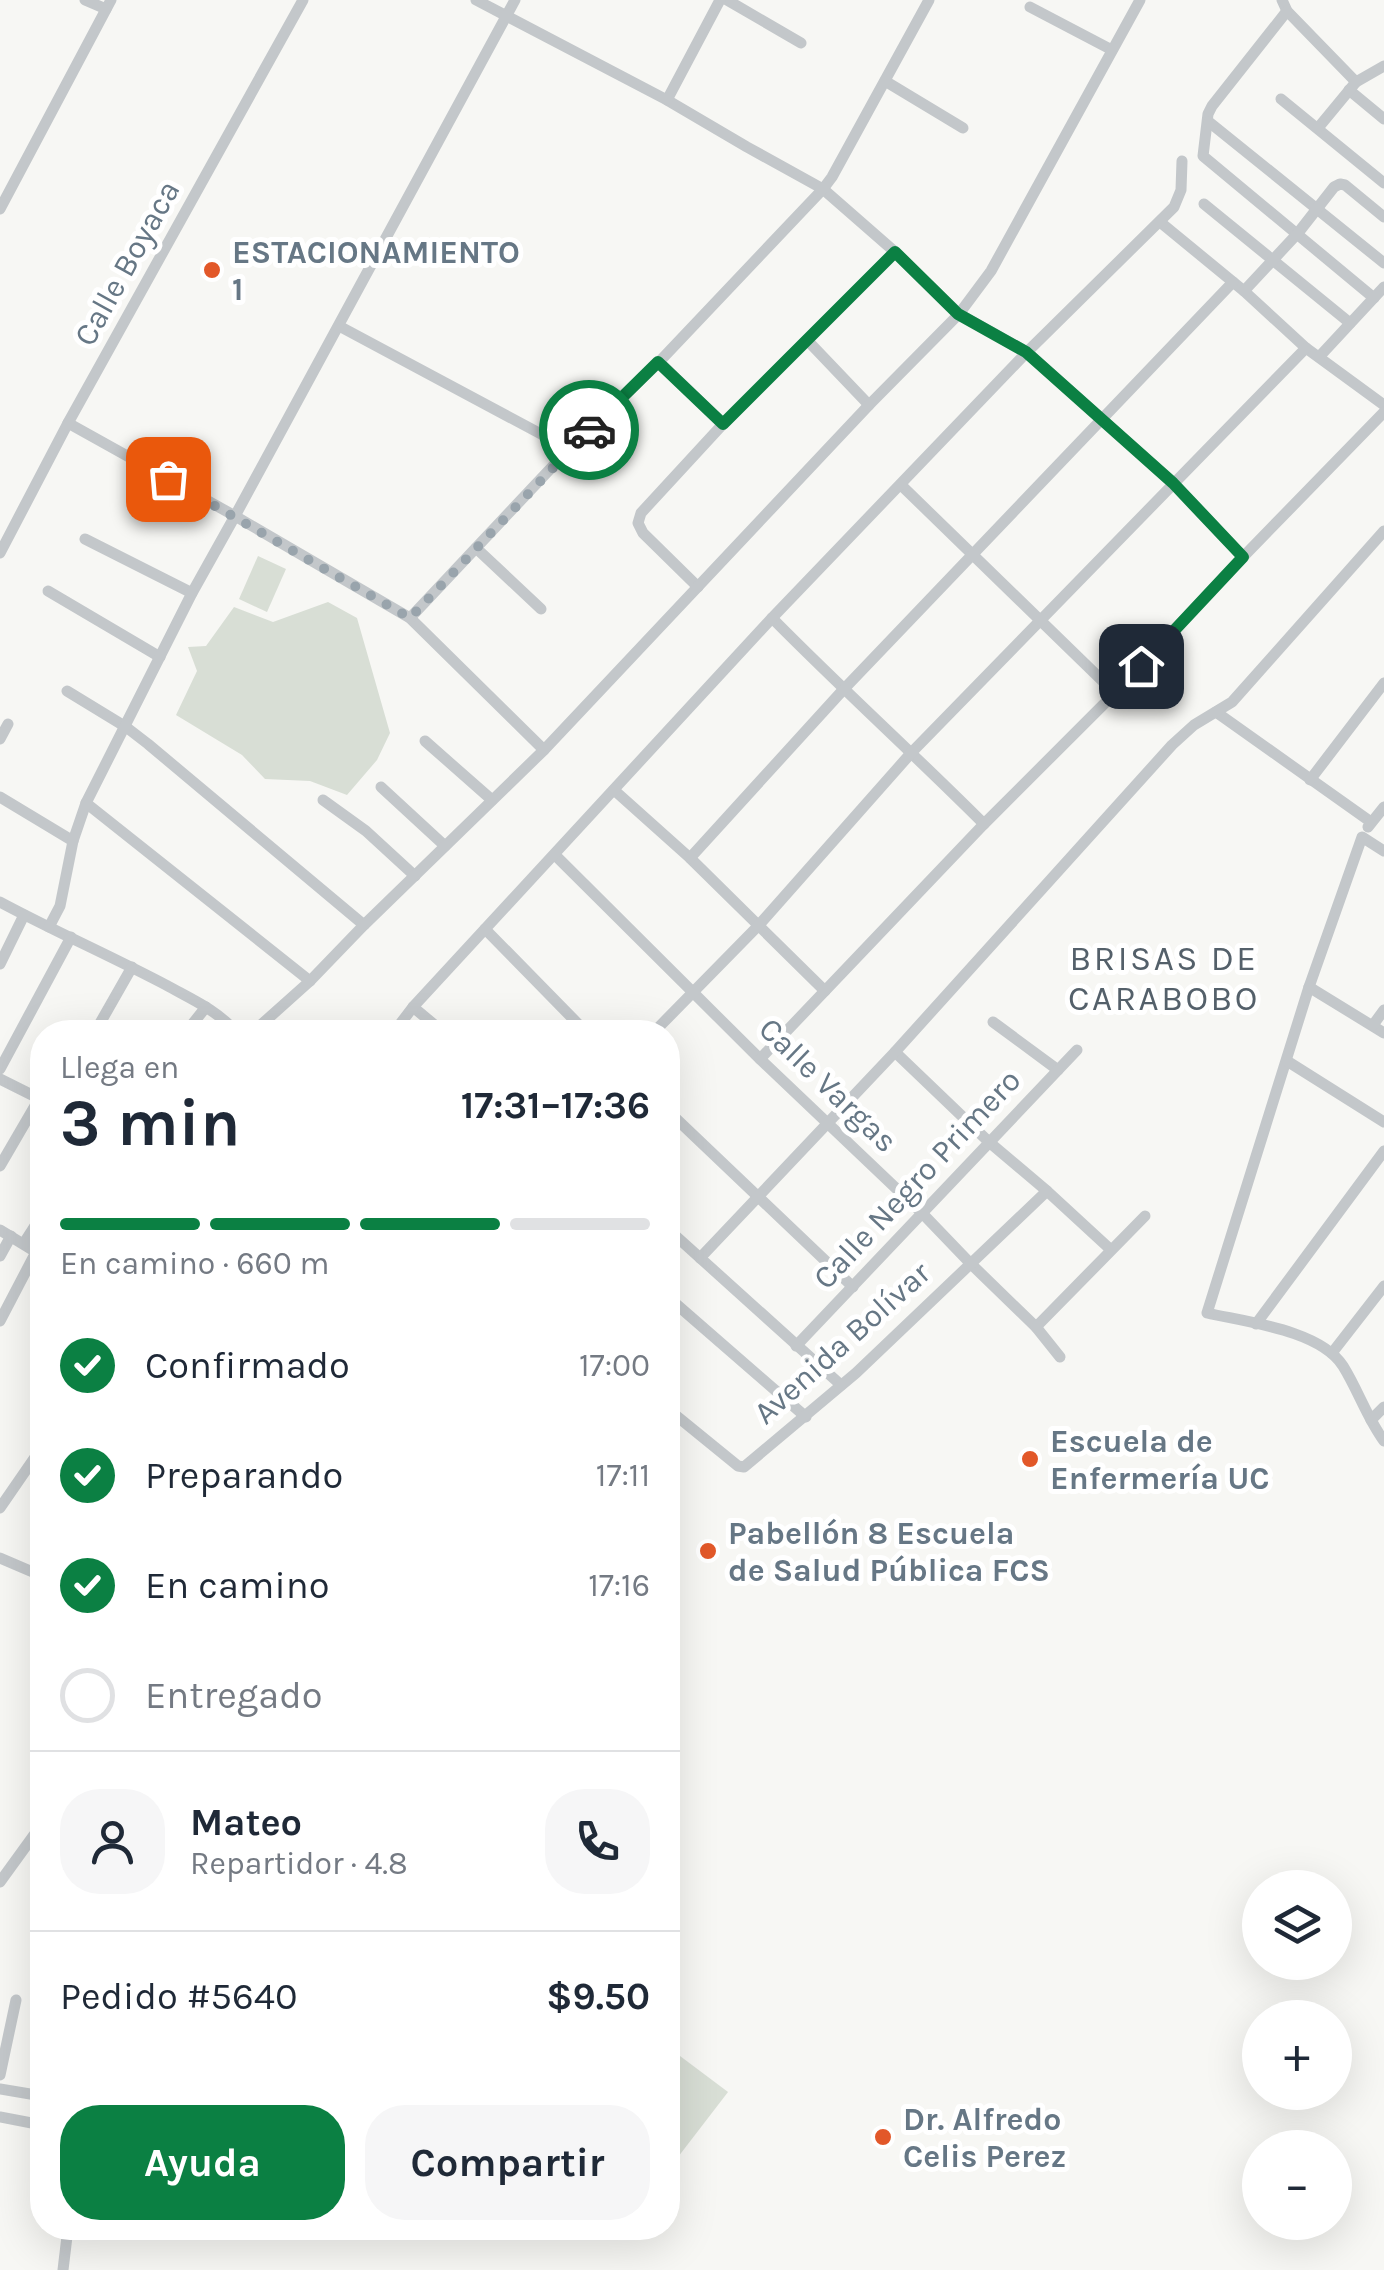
<!DOCTYPE html>
<html lang="es">
<head>
<meta charset="utf-8">
<style>
  body { margin:0; font-family:Karla,sans-serif; background:#f6f6f7; color:#1f2937; height:100vh; display:flex; flex-direction:column; font-size:38px; white-space:nowrap }
  * { box-sizing:border-box; margin:0 }
  p { font-size:32px; color:#747a83 }
  .icon { flex:none; width:55px; height:55px; fill:none; stroke:currentColor; stroke-width:2; stroke-linecap:round; stroke-linejoin:round }
  .map { position:relative; flex:1; overflow:hidden }
  .drawer { position:absolute; left:30px; top:1020px; width:650px; height:1220px; display:flex; flex-direction:column; background:#fff; border-radius:40px; box-shadow:0 10px 40px #0002 }
  .drawer>* { flex:none }
  .buttons { position:absolute; left:1242px; top:1870px; display:grid; gap:20px }
  .buttons a { display:grid; place-items:center; width:110px; height:110px; border-radius:50%; background:#fff; box-shadow:0 10px 40px #0002; font-size:50px }
  .pin { position:absolute; display:grid; place-items:center; width:85px; height:85px; color:#fff; margin:-42px; border-radius:20px; box-shadow:0 5px 15px #0006 }
  .courier { position:absolute; display:grid; place-items:center; width:100px; height:100px; margin:-50px; border:8px solid #0b8043; border-radius:50%; background:#fff; color:#222; box-shadow:0 2px 12px #0007 }
  .headline em { font-style:normal; font-weight:700 }
  .headline div { display:flex; flex-direction:column-reverse }
  .headline { display:flex; align-items:center; justify-content:space-between; height:170px; padding:0 30px }
  h1 { font-size:65px; font-weight:700; line-height:75px }
  .bar { display:grid; grid-template-columns:repeat(4,1fr); gap:15px 10px; align-content:center; height:120px; padding:0 30px }
  .bar i { height:12px; border-radius:8px; background:#e0e1e3 }
  .bar .active { background:#0b8043 }
  .bar p { grid-column:span 4 }
  .line { display:flex; align-items:center; gap:25px; padding:0 30px; border-top:2px solid #e0e1e3 }
  .line div { flex:1 }
  .round { display:grid; place-items:center; flex:none; width:105px; height:105px; border-radius:40px; background:#f6f6f7 }
  ol { padding:0 30px; list-style:none }
  li { display:flex; align-items:center; gap:30px; height:110px }
  li p { margin-inline-start:auto }
  li .icon { padding:10px; border-radius:50%; background:#0b8043; color:#fff; stroke-width:4 }
  li:last-child { color:#747a83 }
  li i { width:55px; height:55px; border:5px solid #e0e1e3; border-radius:50% }
  .cta { display:flex; gap:20px; margin-top:auto; padding:20px 30px }
  .cta a { flex:1; height:115px; border-radius:40px; background:#0b8043; color:#fff; font-size:40px; font-weight:700; line-height:115px; text-align:center }
  .cta a+a { background:#f6f6f7; color:#1f2937 }
  .map>svg:first-child { display:block }
</style>
</head>
<body>
<div class="map">
<svg width="1384" height="2270" viewBox="0 0 1384 2270">
  <rect width="100%" height="100%" fill="#f7f7f4"/>
  <!-- green -->
  <g fill="#d8ded5">
    <path d="M258 556 286 569 267 612 239 599Z"/>
    <path d="M328 602 357 618 390 733 377 760 347 795 310 781 265 779 242 755 176 715 197 671 188 647 206 646 234 607 273 622Z"/>
    <path d="M668 2047 728 2092 668 2170Z"/>
  </g>
  <g fill="none" stroke-linecap="round" stroke-linejoin="round">
    <!-- minor -->
    <g stroke="#c3c7ca" stroke-width="11">
      <path d="M85 0 106 9"/>
      <path d="M476 0 667 100 747 147 823 189 895 252 959 314 1027 352 1173 483 1243 557"/>
      <path d="M727 0 801 43"/>
      <path d="M1282 0 1287 11 1356 82"/>
      <path d="M1030 7 1112 50"/>
      <path d="M1287 11 1212 106 1208 114 1203 156 1374 298"/>
      <path d="M885 81 963 128"/>
      <path d="M1349 90 1384 119"/>
      <path d="M1281 99 1384 183"/>
      <path d="M667 100 720 0"/>
      <path d="M1209 122 1384 263"/>
      <path d="M1318 128 1356 82 1384 66"/>
      <path d="M1204 204 1350 323"/>
      <path d="M0 209 111 0"/>
      <path d="M1160 222 1244 291 1306 348 1384 405"/>
      <path d="M1244 291 1298 233 1334 187 1340 184 1345 185 1384 217"/>
      <path d="M339 326 569 449"/>
      <path d="M807 340 869 405"/>
      <path d="M1319 357 1384 287"/>
      <path d="M659 362 723 424"/>
      <path d="M68 423 235 516 410 618 544 750"/>
      <path d="M901 485 1115 693"/>
      <path d="M85 539 192 593"/>
      <path d="M476 548 541 609"/>
      <path d="M0 553 68 423 303 0"/>
      <path d="M698 587 643 533 638 523 641 513 723 424 895 252"/>
      <path d="M48 591 160 657"/>
      <path d="M410 618 569 449 659 362 823 189 832 177 929 0"/>
      <path d="M772 618C841 688 914 754 984 824"/>
      <path d="M67 691 126 727 148 744 364 925"/>
      <path d="M1216 712 1371 822"/>
      <path d="M0 739 8 724"/>
      <path d="M425 741 492 800"/>
      <path d="M1310 780 1384 683"/>
      <path d="M381 787 445 846"/>
      <path d="M614 790 690 858 825 991"/>
      <path d="M0 797 73 841"/>
      <path d="M323 800 366 831 415 876"/>
      <path d="M86 803 310 981"/>
      <path d="M1368 827 1384 807"/>
      <path d="M1384 851 1362 837 1309 987 1207 1313C1246 1322 1320 1330 1343 1366 1358 1390 1367 1418 1384 1441"/>
      <path d="M555 855 760 1059 922 1213 970 1263 1036 1327 1060 1357"/>
      <path d="M690 858 843 690 1233 282"/>
      <path d="M0 902C54 931 111 956 166 985 191 999 217 1010 236 1032"/>
      <path d="M49 927 60 906 73 841 86 803 192 593 235 516 515 0"/>
      <path d="M485 929 586 1032"/>
      <path d="M0 964 24 915"/>
      <path d="M1309 987 1384 1033"/>
      <path d="M413 1007 443 1032"/>
      <path d="M993 1022 1058 1070"/>
      <path d="M1373 1025 1384 1010"/>
      <path d="M95 1032 132 967"/>
      <path d="M186 1032 206 1007"/>
      <path d="M253 1032 310 981 364 925 544 750 869 405 959 314 991 271 1140 0"/>
      <path d="M394 1032 413 1007 772 618 1027 352 1174 207 1181 190 1182 161"/>
      <path d="M654 1032 758 926 912 752 1306 348"/>
      <path d="M895 1052 989 1142 1047 1191 1110 1249"/>
      <path d="M760 1059 984 824 1115 693 1243 557 1384 412"/>
      <path d="M1287 1061 1384 1122"/>
      <path d="M0 1069 71 937"/>
      <path d="M0 1079 42 1100"/>
      <path d="M668 1111 853 1287"/>
      <path d="M0 1166 39 1099"/>
      <path d="M668 1229 841 1385"/>
      <path d="M0 1230 36 1252 0 1321"/>
      <path d="M24 1243 42 1215"/>
      <path d="M0 1256 11 1236"/>
      <path d="M700 1258 895 1052 1172 745 1194 725 1232 702 1384 531"/>
      <path d="M668 1297 806 1417"/>
      <path d="M1256 1324 1384 1151"/>
      <path d="M1036 1327 1145 1216"/>
      <path d="M796 1346 1077 1050"/>
      <path d="M1332 1353 1384 1286"/>
      <path d="M668 1409 738 1466 744 1467 856 1373 1047 1191"/>
      <path d="M1371 1420 1384 1407"/>
      <path d="M0 1508 42 1447"/>
      <path d="M0 1558 42 1576"/>
      <path d="M0 1882 42 1824"/>
      <path d="M0 2075 16 2000"/>
      <path d="M0 2089 42 2096"/>
      <path d="M0 2117 42 2125"/>
      <path d="M63 2270 68 2228"/>
    </g>
  </g>
  <g fill="none" stroke-linecap="round" stroke-linejoin="round">
    <!-- done -->
    <path stroke="#99a4ac" stroke-width="10" stroke-dasharray="0 18" d="M168 479 410 618 589 430"/>
    <!-- route -->
    <path stroke="#0b8043" stroke-width="12" d="M589 430 658 362 723 424 895 252 958 314 1026 352 1173 483 1243 557 1141 666"/>
  </g>
  <!-- markers -->
  <g fill="#e25829" stroke="#fff" stroke-width="4">
    <circle cx="212" cy="270" r="10"/>
    <circle cx="1030" cy="1459" r="10"/>
    <circle cx="708" cy="1551" r="10"/>
    <circle cx="883" cy="2137" r="10"/>
  </g>
  <g text-anchor="middle" dominant-baseline="central" stroke-width="10" stroke-linejoin="round" paint-order="stroke">
    <!-- poi labels -->
    <g font-size="32" font-weight="bold" fill="#667785" stroke="#fff" text-anchor="start">
      <text x="232" y="252">ESTACIONAMIENTO<tspan x="232" dy="37">1</tspan></text>
      <text x="1050" y="1441">Escuela de<tspan x="1050" dy="37">Enfermería UC</tspan></text>
      <text x="728" y="1533">Pabellón 8 Escuela<tspan x="728" dy="37">de Salud Pública FCS</tspan></text>
      <text x="903" y="2119">Dr. Alfredo<tspan x="903" dy="37">Celis Perez</tspan></text>
    </g>
    <!-- street labels -->
    <g font-size="32" fill="#667785" stroke="#fff">
      <text transform="translate(127 263) rotate(-61)">Calle Boyaca</text>
      <text transform="translate(828 1085) rotate(44)">Calle Vargas</text>
      <text transform="translate(917 1179) rotate(-47)">Calle Negro Primero</text>
      <text transform="translate(842 1343) rotate(-42)">Avenida Bolívar</text>
    </g>
    <!-- neighbourhood labels -->
    <g font-size="35" letter-spacing="2.5" fill="#54606a" stroke="#fff">
      <text x="1164" y="958">BRISAS DE<tspan x="1164" dy="40">CARABOBO</tspan></text>
    </g>
  </g>
</svg>
<div class="buttons">
<a><svg class="icon" aria-label="layers" viewBox="0 0 24 24"><path d="M12 4l9 5-9 5-9-5zM3 14l9 5 9-5"/></svg></a>
<a>+</a>
<a>−</a>
</div>
<div class="pin" style="left:168px;top:479px;background:#ea580c"><svg class="icon" aria-label="bag" viewBox="0 0 24 24"><path d="M5 8h14l-1 12H6zM9 8a3 3 0 0 1 6 0"/></svg></div>
<div class="pin" style="left:1141px;top:666px;background:#1f2937"><svg class="icon" aria-label="home" viewBox="0 0 24 24"><path d="M3 11l9-7 9 7M6 9v11h12V9"/></svg></div>
<div class="courier" style="left:589px;top:430px"><svg class="icon" aria-label="car" viewBox="0 0 24 24"><path d="M5 17H2v-5l4-1 3-4h7l3 4 3 1v5h-3M9 17h6M6 11h13"/><circle cx="7" cy="17" r="2"/><circle cx="17" cy="17" r="2"/></svg></div>
<section class="drawer">
<div class="headline"><div><h1>3 min</h1><p>Llega en</p></div><em>17:31–17:36</em></div>
<div class="bar"><i class="active"></i><i class="active"></i><i class="active"></i><i></i><p>En camino · 660 m</p></div>
<ol>
<li><svg class="icon" aria-label="check" viewBox="0 0 24 24"><path d="M5 12l5 5 9-10"/></svg>Confirmado<p>17:00</p></li>
<li><svg class="icon" aria-label="check" viewBox="0 0 24 24"><path d="M5 12l5 5 9-10"/></svg>Preparando<p>17:11</p></li>
<li><svg class="icon" aria-label="check" viewBox="0 0 24 24"><path d="M5 12l5 5 9-10"/></svg>En camino<p>17:16</p></li>
<li><i></i>Entregado</li>
</ol>
<div class="line" style="height:180px"><a class="round"><svg class="icon" aria-label="person" viewBox="0 0 24 24"><circle cx="12" cy="8" r="4"/><path d="M4 21q1-7 8-7t8 7"/></svg></a><div><b>Mateo</b><p>Repartidor · 4.8</p></div><a class="round"><svg class="icon" aria-label="phone" viewBox="0 0 24 24"><path d="M5 4h4l2 5-3 2q2 4 5 5l2-3 5 2v4C11 20 4 13 5 4z"/></svg></a></div>
<div class="line" style="height:130px"><div>Pedido #5640</div><b>$9.50</b></div>
<div class="cta"><a>Ayuda</a><a>Compartir</a></div>
</section>
</div>
</body>
</html>
